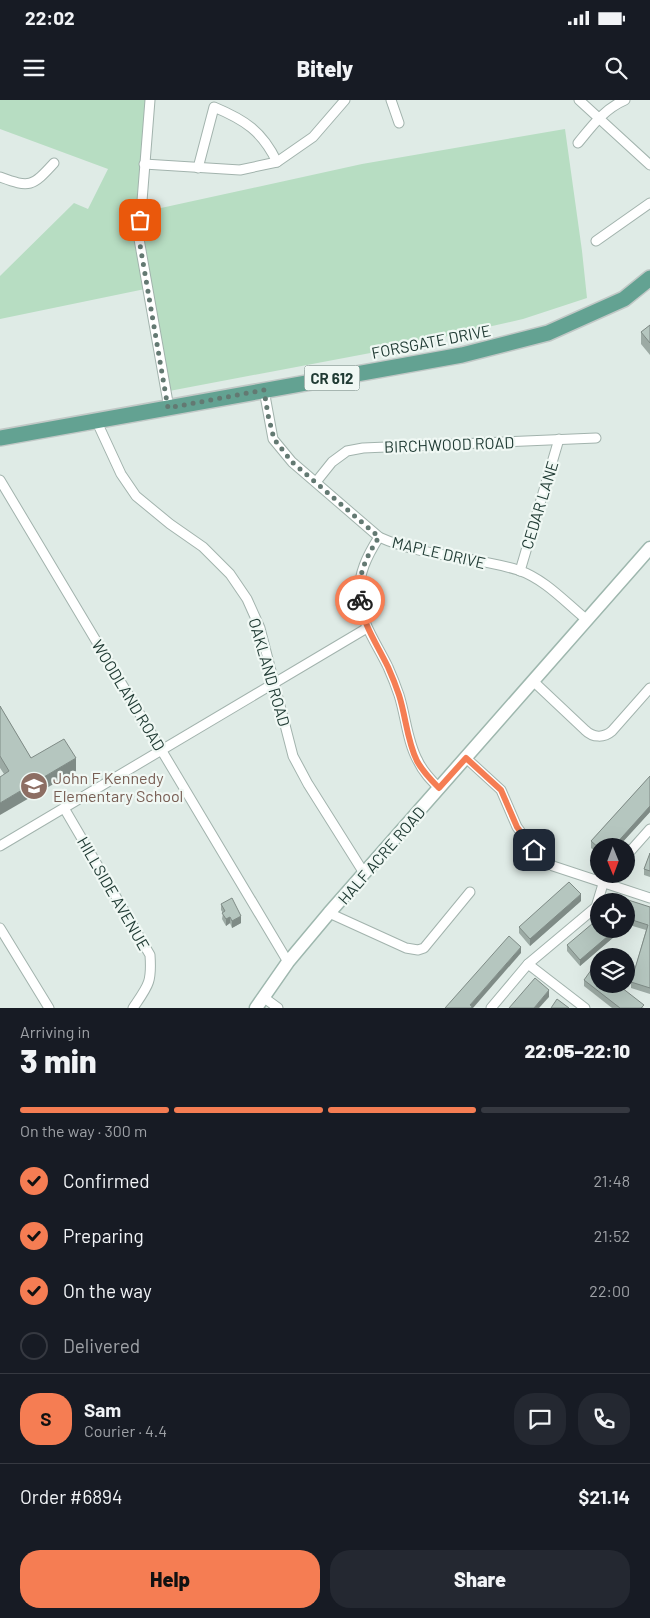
<!DOCTYPE html>
<html lang="en">
<head>
<meta charset="utf-8">
<style>
  body { margin:0; font-family:Barlow,sans-serif; background:#242831; color:#f1f3f6; height:100vh; display:flex; flex-direction:column; font-size:19px; white-space:nowrap }
  * { box-sizing:border-box; margin:0 }
  p { font-size:16px; color:#9ea1a6 }
  .icon { flex:none; width:28px; height:28px; fill:none; stroke:currentColor; stroke-width:2; stroke-linecap:round; stroke-linejoin:round }
  .map { position:relative; height:908px; overflow:hidden }
  .drawer { display:flex; flex-direction:column; background:#171b24; flex:1 }
  .drawer>* { flex:none }
  .needle { width:32px; rotate:179deg }
  .controls { position:absolute; left:590px; top:738px; display:grid; gap:10px }
  .controls a { display:grid; place-items:center; width:45px; height:45px; border-radius:50%; background:#171b24; box-shadow:0 5px 20px #0002; font-size:25px }
  .pin { position:absolute; display:grid; place-items:center; width:42px; height:42px; color:#fff; margin:-21px; border-radius:10px; box-shadow:0 2px 8px #0006 }
  .courier { position:absolute; display:grid; place-items:center; width:50px; height:50px; margin:-25px; border:4px solid #f57d53; border-radius:50%; background:#fff; color:#222; box-shadow:0 1px 6px #0007 }
  .head em { font-style:normal; font-weight:800 }
  .head div { display:flex; flex-direction:column-reverse }
  .head { display:flex; align-items:center; justify-content:space-between; height:85px; padding:0 20px }
  h1 { font-size:32px; font-weight:800; line-height:38px }
  .bar { display:grid; grid-template-columns:repeat(4,1fr); gap:8px 5px; align-content:center; height:60px; padding:0 20px }
  .bar i { height:6px; border-radius:4px; background:#363941 }
  .bar .on { background:#f57d53 }
  .bar p { grid-column:span 4 }
  .line { display:flex; align-items:center; gap:12px; padding:0 20px; border-top:1px solid #363941 }
  .line div { flex:1 }
  .round { display:grid; place-items:center; flex:none; width:52px; height:52px; border-radius:20px; background:#242831 }
  ol { padding:0 20px; list-style:none }
  li { display:flex; align-items:center; gap:15px; height:55px }
  li p { margin-inline-start:auto }
  li .icon { padding:5px; border-radius:50%; background:#f57d53; color:#111; stroke-width:4 }
  li:last-child { color:#9ea1a6 }
  li i { width:28px; height:28px; border:2px solid #363941; border-radius:50% }
  .action { display:flex; gap:10px; margin-top:auto; padding:10px 20px }
  .action a { flex:1; height:58px; border-radius:20px; background:#f57d53; color:#111; font-size:20px; font-weight:800; line-height:58px; text-align:center }
  .action a+a { background:#242831; color:#f1f3f6 }
  .status { display:flex; justify-content:space-between; align-items:center; height:35px; padding:0 25px; background:#171b24; direction:ltr }
  .status svg { height:14px; fill:currentColor }
  header { display:flex; justify-content:space-between; align-items:center; height:65px; padding:0 20px; background:#171b24; font-size:22px; font-weight:800 }
  .map>svg:first-child { display:block }
</style>
</head>
<body>
<div class="status"><b>22:02</b><svg viewBox="0 0 49 12"><path d="M0 12V9h3v3zM5 12V6h3v6zM10 12V3h3v9zM15 12V0h3v12zM26 1h20v11H26zM47 4h2v5h-2z"/></svg></div>
<header><svg class="icon" aria-label="menu" viewBox="0 0 24 24"><path d="M4 6h16M4 12h16M4 18h16"/></svg>Bitely<svg class="icon" aria-label="search" viewBox="0 0 24 24"><circle cx="10" cy="10" r="6"/><path d="M15 15l6 6"/></svg></header>
<div class="map">
<svg width="650" height="908" viewBox="0 0 650 908">
  <rect width="100%" height="100%" fill="#dfebe6"/>
  <!-- green -->
  <path fill="#b7ddc2" d="M0 0H152L138 113 362 64 565 29 582 151 587 198 523 219 381 251 164 292 145 189 0 219V176L74 103 88 109 108 69 0 29Z"/>
  <g fill="none" stroke-linecap="round" stroke-linejoin="round">
    <!-- street casing -->
    <g stroke="#a2b3ad" stroke-width="11">
      <g id="street">
        <path d="M150 0 139 139 169 308"/>
        <path d="M391 0 399 23"/>
        <path d="M579 0 650 65"/>
        <path d="M578 43C592 26 604 9 625 0"/>
        <path d="M144 64 240 70 277 62 313 37 345 0"/>
        <path d="M198 68 214 7C245 20 262 31 277 62"/>
        <path d="M0 77C30 88 32 87 54 63"/>
        <path d="M596 141 650 103"/>
        <path d="M264 290 273 339 292 362 379 437C423 457 473 456 518 470 545 479 566 503 587 520"/>
        <path d="M96 320 121 374 136 396 170 424 203 447 230 474 247 499 260 528 293 656 308 684 364 773"/>
        <path d="M0 380 288 862"/>
        <path d="M316 382 332 362 347 351 363 348 596 338"/>
        <path d="M379 437C367 456 358 474 359 497 361 523 377 544 388 567 392 576 396 586 399 595 406 617 407 641 418 661 423 672 431 680 439 688"/>
        <path d="M520 471 559 339"/>
        <path d="M533 581 585 630C593 638 604 638 612 631L650 588"/>
        <path d="M466 658 501 690 517 727 534 750 553 766 650 798"/>
        <path d="M64 708 150 855C152 883 148 886 133 908"/>
        <path d="M0 746 367 528"/>
        <path d="M626 756 650 729"/>
        <path d="M329 813 406 848 418 850 424 848 470 792"/>
        <path d="M0 828 49 908"/>
        <path d="M528 864 585 908"/>
        <path d="M263 897 278 908"/>
        <path d="M491 908 528 864 596 807 603 784 612 774"/>
      </g>
    </g>
    <!-- secondary casing -->
    <g stroke="#9eb7ae" stroke-width="15">
      <path id="secondary" d="M256 908 288 862 329 813 650 448"/>
    </g>
    <!-- primary casing -->
    <g stroke="#c1c8c6" stroke-width="18">
      <path id="primary" d="M0 338 462 255 548 233 624 199 650 178"/>
    </g>
    <!-- street -->
    <use href="#street" stroke="#fff" stroke-width="9"/>
    <!-- secondary -->
    <use href="#secondary" stroke="#fff" stroke-width="12"/>
    <!-- primary -->
    <use href="#primary" stroke="#63a292" stroke-width="15"/>
  </g>
  <!-- wall -->
  <g fill="#9caaa4">
    <path d="M650 225V255L641 244V232Z"/>
    <path d="M0 606 31 658 76 671 4 674 0 668Z"/>
    <path d="M650 676V712L619 746H599V755L591 748V741Z"/>
    <path d="M650 753V777L644 775V769Z"/>
    <path d="M581 801 530 846 519 833V827Z"/>
    <path d="M626 801 650 807V894L631 888V882L646 830 626 824Z"/>
    <path d="M221 804 241 823 232 828 230 823 226 826 222 819 223 813 221 810Z"/>
    <path d="M615 836 580 866 567 851V845Z"/>
    <path d="M584 880 644 908H612L584 886Z"/>
  </g>
  <!-- shaded-wall -->
  <g fill="#7f8b86">
    <path d="M76 658V671L0 715V703Z"/>
    <path d="M650 706V712L619 746H614Z"/>
    <path d="M581 794V801L530 846V839Z"/>
    <path d="M241 816V823L232 828V821Z"/>
    <path d="M230 817V823L226 826V819Z"/>
    <path d="M615 830V836L580 866V860Z"/>
    <path d="M521 847V853L473 908H470V905Z"/>
    <path d="M549 890V897L539 908H534Z"/>
  </g>
  <!-- building -->
  <g fill="#b5c6bf" stroke="#7f8b86">
    <path d="M650 225V243L641 232Z"/>
    <path d="M0 606 31 658 64 639 76 658 0 703V677L9 671 0 656Z"/>
    <path d="M650 676V706L614 746H599V748L591 741Z"/>
    <path d="M650 753V771L644 769Z"/>
    <path d="M569 782 581 794 530 839 519 827Z"/>
    <path d="M232 798 241 816 232 821 230 817 226 819 222 813 225 811 221 804Z"/>
    <path d="M622 798 650 807V888L631 882 648 825 626 818V801H621Z"/>
    <path d="M599 818V829H614L615 830 580 860 567 845Z"/>
    <path d="M509 836 521 847 470 905 472 906 471 908H445Z"/>
    <path d="M594 866 599 870V884H617L644 905 641 908H620L584 880Z"/>
    <path d="M535 878 549 890 534 908H509Z"/>
    <path d="M557 899 569 908H551Z"/>
  </g>
  <g fill="none" stroke-linecap="round" stroke-linejoin="round">
    <!-- done -->
    <path stroke="#637972" stroke-width="5" stroke-dasharray="0 9" d="M140 120 139 139 168 308 264 290 268 315 274 339 292 362 379 437C366 457 357 476 360 500"/>
    <!-- route -->
    <path stroke="#f57d53" stroke-width="6" d="M360 500C363 525 377 544 388 567 392 576 396 586 399 595 406 617 407 641 417 661 423 672 431 680 439 688L466 658 501 690 517 727 534 750"/>
  </g>
  <!-- icons -->
  <defs>
    <g id="school-disc" transform="scale(1.4375)"><circle r="9.5" fill="#8d6e63" stroke="#f0f8f4"/><path d="M0-5L7-2L0 1L-7-2ZM-4 1L0 2.5L4 1V4Q0 6-4 4Z" fill="#fff"/></g>
  </defs>
  <g fill-rule="evenodd">
    <use href="#school-disc" x="34" y="686"/>
  </g>
  <g text-anchor="middle" dominant-baseline="central" stroke-width="4.5" stroke-linejoin="round" paint-order="stroke">
    <!-- shield labels -->
    <rect fill="#f0f8f4" stroke="#5e746e" stroke-width="1" x="304.5" y="265.5" width="55" height="25" rx="4"/>
    <g font-size="15" font-weight="bold" fill="#203b34">
      <text x="332" y="278">CR 612</text>
    </g>
    <!-- street labels -->
    <g font-size="16" fill="#203b34" stroke="#f0f8f4">
      <text transform="translate(431 241) rotate(-11)">FORSGATE DRIVE</text>
      <text transform="translate(449 344) rotate(-2)">BIRCHWOOD ROAD</text>
      <text transform="translate(539 405) rotate(-73)">CEDAR LANE</text>
      <text transform="translate(439 452) rotate(13)">MAPLE DRIVE</text>
      <text transform="translate(270 572) rotate(74)">OAKLAND ROAD</text>
      <text transform="translate(129 595) rotate(59)">WOODLAND ROAD</text>
      <text transform="translate(381 755) rotate(-49)">HALF ACRE ROAD</text>
      <text transform="translate(114 793) rotate(60)">HILLSIDE AVENUE</text>
    </g>
    <!-- education labels -->
    <g font-size="16" fill="#785e54" stroke="#f0f8f4" text-anchor="start">
      <text x="53" y="677">John F Kennedy<tspan x="53" dy="18">Elementary School</tspan></text>
    </g>
  </g>
</svg>
<div class="controls">
<a><svg class="needle" viewBox="-14 -14 28 28"><path d="M0-13l5 13h-10z" fill="#e53935"/><path d="M0 13l5-13h-10z" fill="#9ea1a6"/></svg></a>
<a><svg class="icon" aria-label="locate" viewBox="0 0 24 24"><circle cx="12" cy="12" r="6"/><path d="M12 2v4M12 18v4M2 12h4M18 12h4"/></svg></a>
<a><svg class="icon" aria-label="layers" viewBox="0 0 24 24"><path d="M12 4l9 5-9 5-9-5zM3 14l9 5 9-5"/></svg></a>
</div>
<div class="pin" style="left:140px;top:120px;background:#ea580c"><svg class="icon" aria-label="bag" viewBox="0 0 24 24"><path d="M5 8h14l-1 12H6zM9 8a3 3 0 0 1 6 0"/></svg></div>
<div class="pin" style="left:534px;top:750px;background:#1f2937"><svg class="icon" aria-label="home" viewBox="0 0 24 24"><path d="M3 11l9-7 9 7M6 9v11h12V9"/></svg></div>
<div class="courier" style="left:360px;top:500px"><svg class="icon" aria-label="bike" viewBox="0 0 24 24"><circle cx="6" cy="16" r="4"/><circle cx="18" cy="16" r="4"/><path d="M6 16l4-8h5l3 8M10 8l3 8H6M13 5h3"/></svg></div>
</div>
<section class="drawer">
<div class="head"><div><h1>3 min</h1><p>Arriving in</p></div><em>22:05–22:10</em></div>
<div class="bar"><i class="on"></i><i class="on"></i><i class="on"></i><i></i><p>On the way · 300 m</p></div>
<ol>
<li><svg class="icon" aria-label="check" viewBox="0 0 24 24"><path d="M5 12l5 5 9-10"/></svg>Confirmed<p>21:48</p></li>
<li><svg class="icon" aria-label="check" viewBox="0 0 24 24"><path d="M5 12l5 5 9-10"/></svg>Preparing<p>21:52</p></li>
<li><svg class="icon" aria-label="check" viewBox="0 0 24 24"><path d="M5 12l5 5 9-10"/></svg>On the way<p>22:00</p></li>
<li><i></i>Delivered</li>
</ol>
<div class="line" style="height:90px"><b class="round" style="background:#f57d53;color:#111">S</b><div><b>Sam</b><p>Courier · 4.4</p></div><a class="round"><svg class="icon" aria-label="chat" viewBox="0 0 24 24"><path d="M4 5h16v11H9l-5 4z"/></svg></a><a class="round"><svg class="icon" aria-label="phone" viewBox="0 0 24 24"><path d="M5 4h4l2 5-3 2q2 4 5 5l2-3 5 2v4C11 20 4 13 5 4z"/></svg></a></div>
<div class="line" style="height:65px"><div>Order #6894</div><b>$21.14</b></div>
<div class="action"><a>Help</a><a>Share</a></div>
</section>
</body>
</html>
